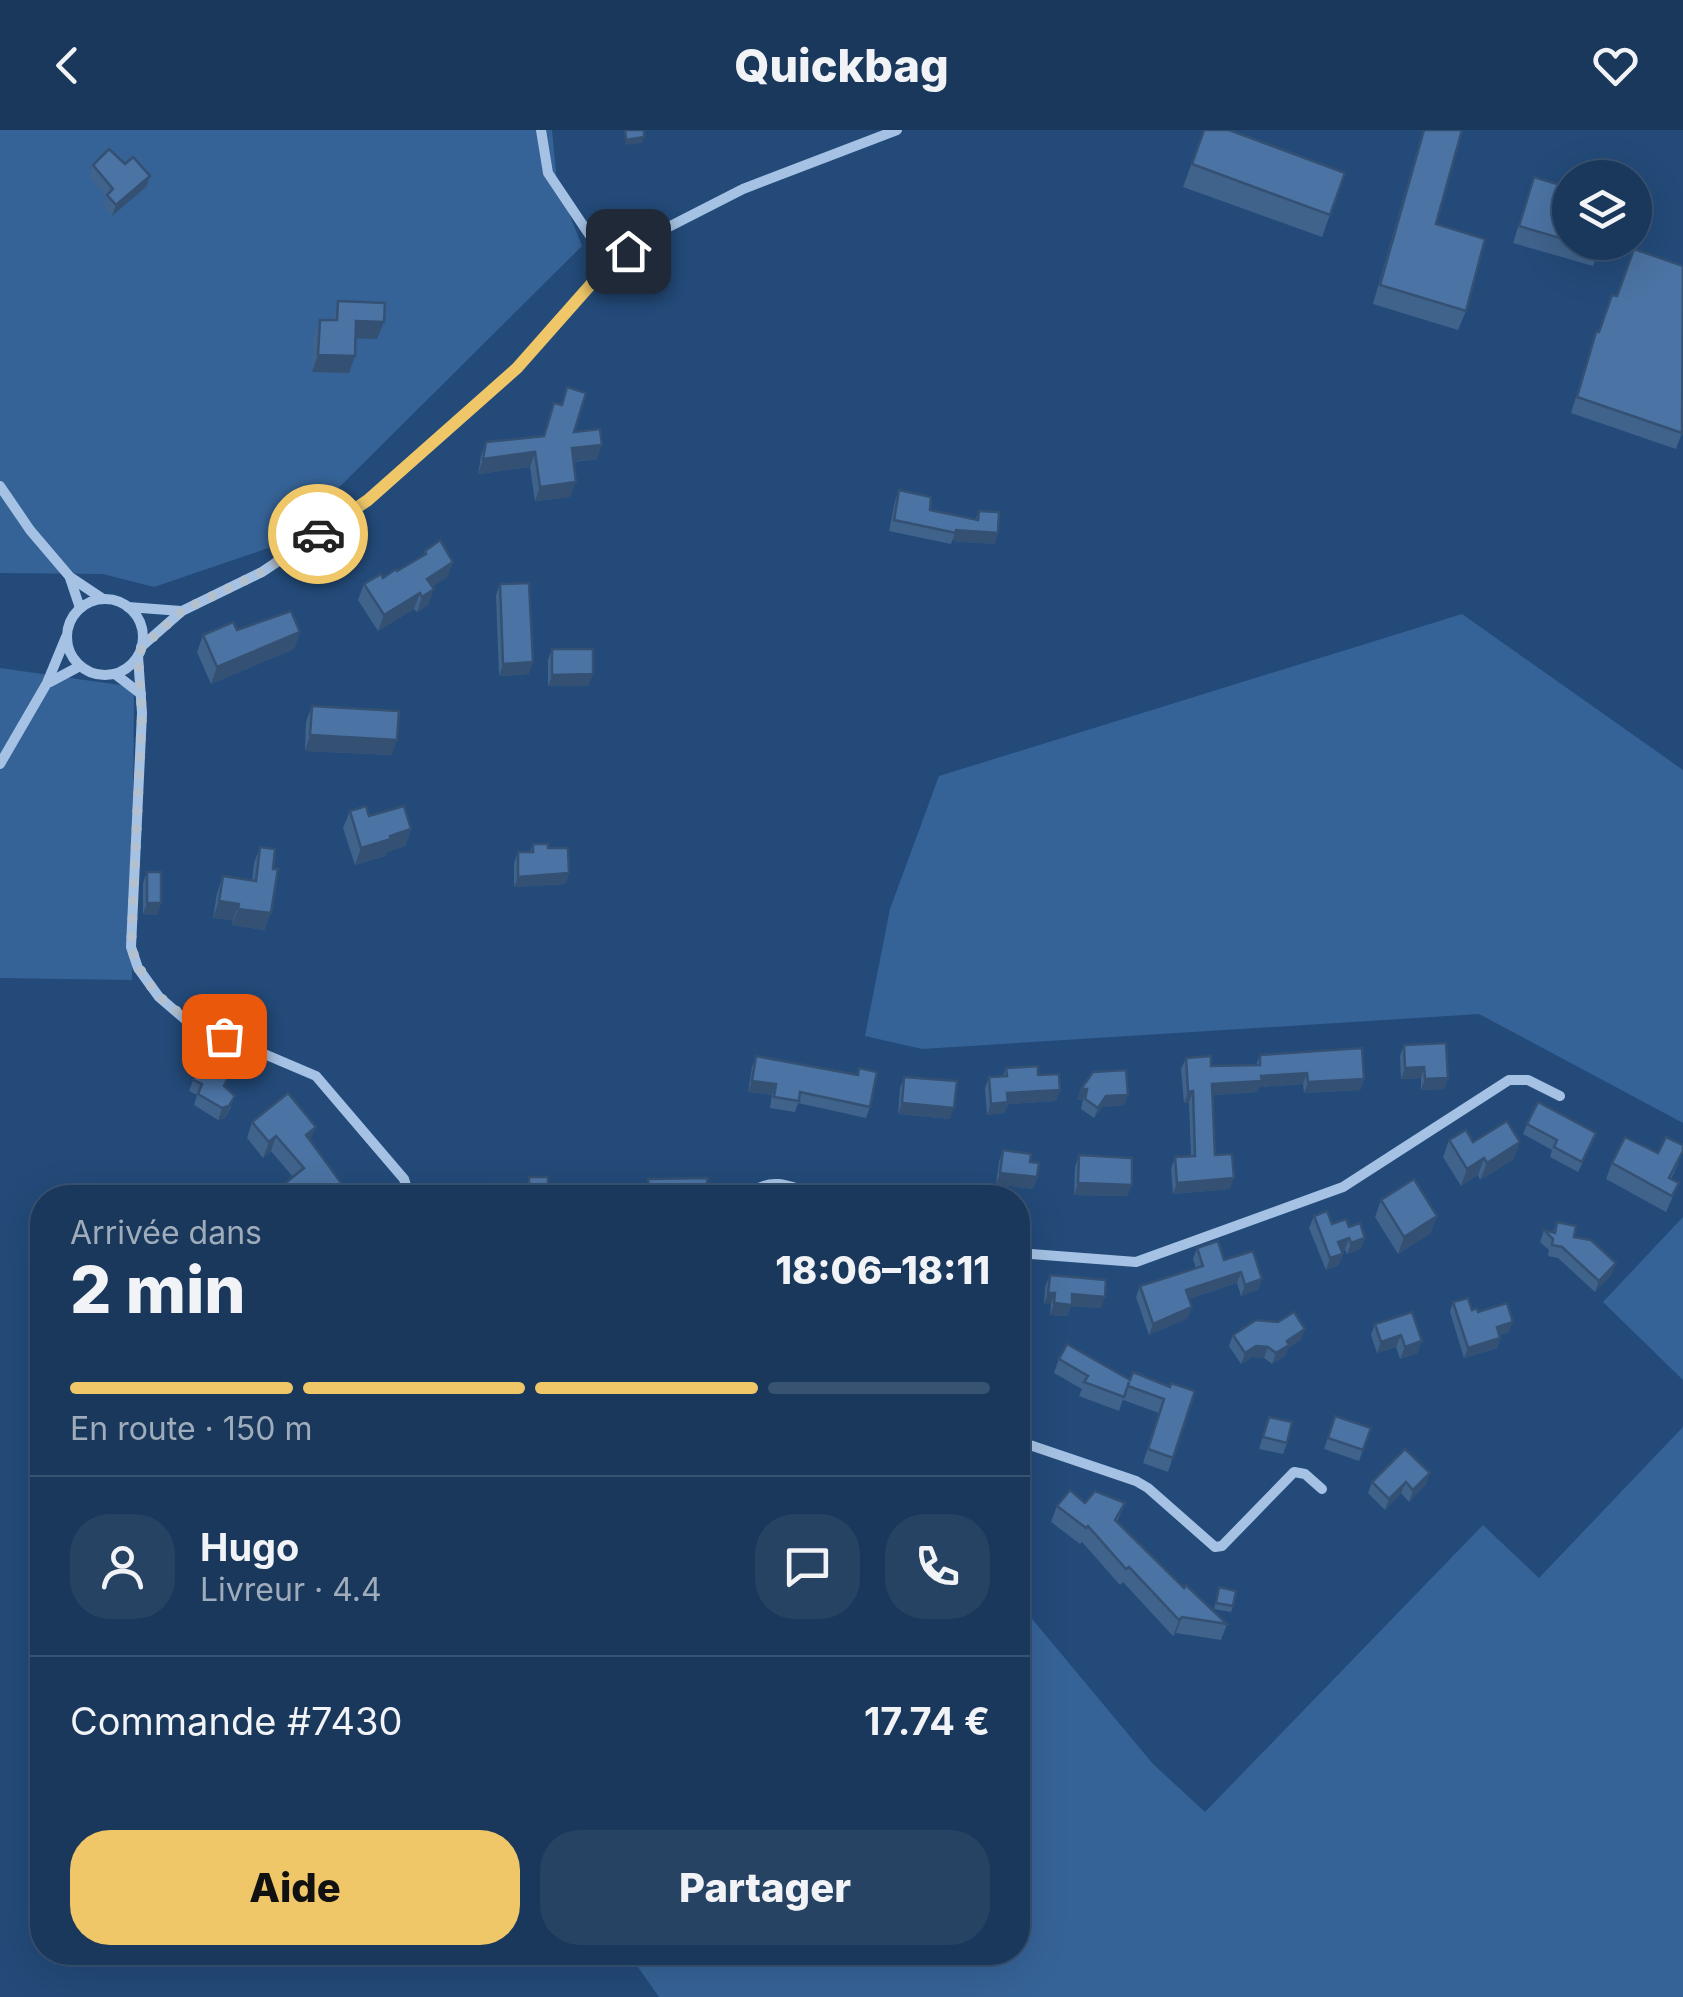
<!DOCTYPE html>
<html lang="fr">
<head>
<meta charset="utf-8">
<style>
  body { margin:0; font-family:Inter,sans-serif; background:#274364; color:#f1f3f6; height:100vh; display:flex; flex-direction:column; font-size:38px; white-space:nowrap }
  * { box-sizing:border-box; margin:0 }
  p { font-size:32px; color:#9facbb }
  .icon { flex:none; width:55px; height:55px; fill:none; stroke:currentColor; stroke-width:2; stroke-linecap:round; stroke-linejoin:round }
  .map { position:relative; flex:1; overflow:hidden }
  .side { position:absolute; left:30px; top:1055px; width:1000px; height:780px; display:flex; flex-direction:column; background:#1a385b; border-radius:40px; box-shadow:0 10px 40px #0002,0 0 0 2px #385271 }
  .side>* { flex:none }
  .controls { position:absolute; left:1552px; top:30px; display:grid; gap:20px }
  .controls a { display:grid; place-items:center; width:100px; height:100px; border-radius:50%; background:#1a385b; box-shadow:0 10px 40px #0002,0 0 0 2px #385271; font-size:50px }
  .pin { position:absolute; display:grid; place-items:center; width:85px; height:85px; color:#fff; margin:-42px; border-radius:20px; box-shadow:0 5px 15px #0006 }
  .courier { position:absolute; display:grid; place-items:center; width:100px; height:100px; margin:-50px; border:8px solid #efc768; border-radius:50%; background:#fff; color:#222; box-shadow:0 2px 12px #0007 }
  .overview em { font-style:normal; font-weight:800 }
  .overview div { display:flex; flex-direction:column-reverse }
  .overview { display:flex; align-items:center; justify-content:space-between; height:170px; padding:0 40px }
  h1 { font-size:65px; font-weight:800; line-height:75px }
  .bar { display:grid; grid-template-columns:repeat(4,1fr); gap:15px 10px; align-content:center; height:120px; padding:0 40px }
  .bar i { height:12px; border-radius:8px; background:#385271 }
  .bar .active { background:#efc768 }
  .bar p { grid-column:span 4 }
  .line { display:flex; align-items:center; gap:25px; padding:0 40px; border-top:2px solid #385271 }
  .line div { flex:1 }
  .round { display:grid; place-items:center; flex:none; width:105px; height:105px; border-radius:40px; background:#274364 }
  .action { display:flex; gap:20px; margin-top:auto; padding:20px 40px }
  .action a { flex:1; height:115px; border-radius:40px; background:#efc768; color:#111; font-size:40px; font-weight:800; line-height:115px; text-align:center }
  .action a+a { background:#274364; color:#f1f3f6 }
  header { display:flex; justify-content:space-between; align-items:center; height:130px; padding:0 40px; background:#1a385b; font-size:45px; font-weight:800 }
  .map>svg:first-child { display:block }
</style>
</head>
<body>
<header><svg class="icon" aria-label="back" viewBox="0 0 24 24"><path d="M15 5l-7 7 7 7"/></svg>Quickbag<svg class="icon" aria-label="heart" viewBox="0 0 24 24"><path d="M12 20l-8-8c-3-5 5-10 8-4 3-6 11-1 8 4z"/></svg></header>
<div class="map">
<svg width="1683" height="1867" viewBox="0 0 1683 1867">
  <rect width="100%" height="100%" fill="#234a79"/>
  <!-- green -->
  <g fill="#366397">
    <path d="M0 0H552L557 53 582 116 283 413 154 457 103 444 0 443Z"/>
    <path d="M1462 484 1683 640V993L1479 884 922 919 865 906 890 779 939 646Z"/>
    <path d="M0 538 134 557 132 850 0 848Z"/>
    <path d="M1683 1087V1250L1603 1172Z"/>
    <path d="M1683 1297V1867H659L628 1823 1018 1822V1472L1153 1634 1205 1682 1483 1395 1539 1448Z"/>
  </g>
  <g fill="none" stroke-linecap="round" stroke-linejoin="round">
    <!-- minor -->
    <g stroke="#a5c2e4" stroke-width="10">
      <path d="M541 0 548 43 609 134"/>
      <path d="M0 356 30 400 70 447 103 469"/>
      <path d="M70 448 80 478"/>
      <circle cx="105" cy="507" r="38"/>
      <path d="M128 477 181 481"/>
      <path d="M141 517 182 481 262 442 368 371 517 238 609 134 647 108 743 59 897 0"/>
      <path d="M138 526 142 583 131 817 138 838 159 867 187 891 316 946 404 1049 410 1068"/>
      <path d="M115 544 141 564"/>
      <path d="M50 552 80 536"/>
      <path d="M0 634 47 553 66 507"/>
      <path d="M748 1068C768 1042 796 1058 822 1068"/>
      <path d="M1018 1123 1136 1132 1343 1057 1509 950H1528L1560 966"/>
      <path d="M1018 1311 1136 1351 1148 1358 1215 1417 1222 1416 1294 1342 1305 1344 1322 1359"/>
    </g>
  </g>
  <!-- wall -->
  <g fill="#40638c">
    <path d="M1204 0 1345 43 1322 107 1183 57Z"/>
    <path d="M1423 0H1462L1436 94 1466 181 1458 200 1373 174Z"/>
    <path d="M93 35 146 57 112 86 103 76 106 67 89 46Z"/>
    <path d="M1534 47 1570 58V112H1601L1593 136 1513 113Z"/>
    <path d="M338 171 377 209 356 208 349 243 312 242 313 207 320 190H332Z"/>
    <path d="M1596 202 1683 300 1676 319 1571 283Z"/>
    <path d="M574 302 597 329 573 332 570 367 535 371 530 337 478 344 481 326 486 312Z"/>
    <path d="M899 360 930 380 975 390 979 381 998 403 994 414 952 411 951 414 889 401 895 371Z"/>
    <path d="M425 421 453 432 447 447 432 457 428 475 417 482 414 479 378 501 358 470 364 454 397 441 423 426Z"/>
    <path d="M500 454 529 544 499 546 496 465Z"/>
    <path d="M237 500 300 502 294 519 211 554 197 522 203 505Z"/>
    <path d="M552 519 589 556H548V530Z"/>
    <path d="M312 576 392 625 305 621 306 592Z"/>
    <path d="M350 681 411 699 405 716 387 722 385 726 355 735 343 698Z"/>
    <path d="M533 714 548 718 569 743 565 754 514 757V733L518 722H530Z"/>
    <path d="M260 717 265 800 232 795 233 790 213 788 217 763 223 746 252 751 254 733Z"/>
    <path d="M147 742 161 773 157 785 143 784V753Z"/>
    <path d="M1404 915 1448 948 1444 959 1421 960V948L1401 949 1400 926Z"/>
    <path d="M1260 925 1364 949 1360 960 1304 963 1303 954 1259 957 1257 962 1212 965 1215 1025 1230 1059 1173 1064 1171 1039 1175 1027 1191 1026 1189 973H1184L1181 939 1186 928 1211 936 1256 935Z"/>
    <path d="M756 926 870 977 866 988 798 973 795 982 770 978 772 965 748 962 752 937Z"/>
    <path d="M1006 938 1038 945 1060 960 1056 971 1008 974 1004 983 987 985 985 958 989 947 1003 946Z"/>
    <path d="M904 947 950 989 898 984 900 958Z"/>
    <path d="M193 950 224 957 231 977 225 988 218 990 194 975 197 965 189 961Z"/>
    <path d="M1081 959 1128 965 1124 975 1102 977 1094 988 1081 979 1083 969 1077 970Z"/>
    <path d="M252 992 310 1011 350 1065 349 1068H278L283 1055 293 1047 271 1021 263 1028 247 1008Z"/>
    <path d="M1527 994 1592 1014 1578 1042 1550 1027 1552 1020 1523 1004Z"/>
    <path d="M1449 1010 1473 1012 1514 1029 1480 1050 1478 1045 1461 1056 1443 1027Z"/>
    <path d="M1003 1020 1037 1047 1033 1059 996 1054 999 1032Z"/>
    <path d="M1079 1025 1132 1055 1127 1066 1074 1065 1075 1037Z"/>
    <path d="M1679 1032 1671 1049 1679 1053 1666 1082 1606 1049 1612 1033Z"/>
    <path d="M648 1049 704 1068H644V1061Z"/>
    <path d="M1381 1070 1431 1103 1398 1124 1375 1087Z"/>
    <path d="M1314 1086 1332 1094 1349 1097 1361 1119 1347 1124 1345 1120 1342 1121 1343 1124 1338 1135 1326 1140 1309 1098Z"/>
    <path d="M1557 1092 1612 1144 1595 1162 1558 1128 1548 1126 1549 1120 1540 1112 1544 1100 1553 1102Z"/>
    <path d="M1197 1118 1262 1149 1258 1160 1241 1166 1237 1153 1189 1169 1188 1188 1149 1205 1136 1167 1140 1156 1196 1138 1193 1129Z"/>
    <path d="M1050 1145 1101 1178 1071 1176 1067 1186 1050 1185 1051 1174H1044L1045 1157Z"/>
    <path d="M1453 1172 1478 1182 1509 1202 1500 1205V1208L1497 1218 1464 1228 1450 1182Z"/>
    <path d="M1412 1182 1418 1223 1400 1229 1396 1217 1377 1223 1371 1205 1375 1194Z"/>
    <path d="M1233 1205 1301 1210 1288 1218 1285 1226 1272 1234 1264 1228 1252 1227 1241 1234 1229 1216Z"/>
    <path d="M1059 1229 1130 1250 1195 1261 1168 1342 1143 1333 1159 1283 1123 1270 1124 1266 1119 1281 1079 1266 1082 1259 1054 1243Z"/>
    <path d="M1335 1286 1371 1298 1359 1331 1324 1319Z"/>
    <path d="M1269 1287 1287 1313 1283 1324 1259 1319Z"/>
    <path d="M1405 1319 1426 1354 1409 1372 1401 1363 1385 1380 1368 1363 1372 1352Z"/>
    <path d="M1085 1373H1125L1117 1392 1184 1458 1227 1494 1221 1510 1176 1503 1173 1506 1123 1452 1120 1455 1082 1412 1080 1414 1051 1392 1057 1376Z"/>
    <path d="M1219 1457 1233 1476 1231 1482 1214 1479Z"/>
  </g>
  <!-- shaded-wall -->
  <g fill="#345072">
    <path d="M644 7 642 13 624 15 626 10Z"/>
    <path d="M150 46 146 57 112 86 116 75Z"/>
    <path d="M356 191 384 192 377 209 350 208Z"/>
    <path d="M318 225 355 226 349 243 312 242Z"/>
    <path d="M602 315 597 329 567 332 572 318Z"/>
    <path d="M535 322 530 337 478 344 483 329Z"/>
    <path d="M576 352 570 367 535 371 540 357Z"/>
    <path d="M956 400 998 403 994 414 952 411Z"/>
    <path d="M453 432 447 447 421 465 427 449Z"/>
    <path d="M434 459 428 475 417 482 422 467Z"/>
    <path d="M420 463 414 479 378 501 384 485Z"/>
    <path d="M300 502 294 519 211 554 217 537Z"/>
    <path d="M533 532 529 544 499 546 503 534Z"/>
    <path d="M593 544 589 556H548L552 545Z"/>
    <path d="M310 605 397 610 392 625 305 621Z"/>
    <path d="M411 699 405 716 387 722 385 726 355 735 361 718 390 706Z"/>
    <path d="M569 743 565 754 514 757 518 747Z"/>
    <path d="M219 771 239 774 233 790 213 788Z"/>
    <path d="M147 773H161L157 785 143 784Z"/>
    <path d="M238 779 271 783 265 800 232 795Z"/>
    <path d="M1424 937 1421 948 1401 949 1405 938Z"/>
    <path d="M1307 943 1303 954 1259 957 1257 962 1208 965 1212 954 1261 946Z"/>
    <path d="M1448 948 1444 959 1421 960 1425 949Z"/>
    <path d="M1364 949 1360 960 1304 963 1308 952Z"/>
    <path d="M752 951 776 954 772 965 748 962Z"/>
    <path d="M1081 959H1087L1083 969 1077 970Z"/>
    <path d="M1060 960 1056 971 1008 974 1004 983 987 985 991 974 1007 963Z"/>
    <path d="M1193 961 1189 973H1184L1188 962Z"/>
    <path d="M1128 965 1124 975 1102 977 1094 988 1098 978 1106 966Z"/>
    <path d="M235 966 225 988 218 990 222 978Z"/>
    <path d="M902 973 954 978 950 989 898 984Z"/>
    <path d="M316 997 310 1012 306 1005Z"/>
    <path d="M276 1006 271 1021 263 1028 269 1012Z"/>
    <path d="M1520 1012 1514 1029 1480 1050 1487 1033Z"/>
    <path d="M1484 1028 1478 1045 1461 1056 1467 1039Z"/>
    <path d="M1000 1043 1037 1047 1033 1059 996 1054Z"/>
    <path d="M1234 1048 1230 1059 1173 1064 1177 1053Z"/>
    <path d="M1078 1053 1132 1055 1127 1066 1074 1065Z"/>
    <path d="M1437 1086 1431 1103 1398 1124 1404 1107Z"/>
    <path d="M1349 1108 1345 1120 1334 1124 1338 1112Z"/>
    <path d="M1365 1108 1361 1119 1347 1124 1351 1113Z"/>
    <path d="M1343 1124 1338 1135 1326 1140 1330 1128Z"/>
    <path d="M1616 1133 1612 1144 1595 1162 1599 1151Z"/>
    <path d="M1241 1142 1237 1153 1182 1171 1186 1160Z"/>
    <path d="M1262 1149 1258 1160 1241 1166 1245 1155Z"/>
    <path d="M1048 1163H1055L1051 1174H1044Z"/>
    <path d="M1072 1164 1105 1167 1101 1178 1071 1176 1067 1186 1050 1185 1054 1173Z"/>
    <path d="M1192 1177 1188 1188 1149 1205 1153 1194Z"/>
    <path d="M1513 1192 1509 1202 1493 1207 1497 1197Z"/>
    <path d="M1305 1199 1301 1210 1288 1218 1285 1226 1272 1234 1276 1223 1287 1211Z"/>
    <path d="M1401 1205 1396 1217 1377 1223 1381 1212Z"/>
    <path d="M1500 1208 1497 1218 1464 1228 1468 1218Z"/>
    <path d="M1422 1211 1418 1223 1400 1229 1405 1217Z"/>
    <path d="M1256 1216 1268 1217 1264 1228 1252 1227 1241 1234 1245 1223Z"/>
    <path d="M1029 1225 1025 1236 1018 1238V1228Z"/>
    <path d="M1430 1343 1426 1354 1409 1372 1413 1360Z"/>
    <path d="M1406 1352 1401 1363 1385 1380 1389 1369Z"/>
    <path d="M1182 1487 1176 1503 1173 1506 1179 1490Z"/>
  </g>
  <!-- building -->
  <g fill="#4b73a3" stroke="#345072" stroke-width="2.5">
    <path d="M625 0H644V7L626 10Z"/>
    <path d="M1204 0H1229L1345 43 1330 85 1192 34Z"/>
    <path d="M1424 0H1462L1436 94 1485 109 1466 181 1380 155Z"/>
    <path d="M109 19 125 34 133 27 150 46 116 75 107 65 113 59 93 35Z"/>
    <path d="M1534 47 1570 58V111L1519 96Z"/>
    <path d="M1576 112H1601L1599 119Z"/>
    <path d="M1634 119 1683 136 1682 303 1577 267 1596 202H1599L1612 165 1617 166Z"/>
    <path d="M338 171 385 173 384 192 356 191 355 226 318 225 320 190H337Z"/>
    <path d="M567 257 586 263 574 302 600 299 602 315 572 318 576 352 540 357 535 322 483 329 486 312 544 306 554 273 562 275Z"/>
    <path d="M899 360 931 367 930 380 978 390 979 381 999 382 998 403 956 400V403L894 390Z"/>
    <path d="M440 410 453 432 427 449 434 459 422 467 420 463 384 485 364 454 381 444 383 448 396 439 397 441 426 424 425 421Z"/>
    <path d="M529 453 533 532 503 534 500 454Z"/>
    <path d="M291 481 300 502 217 537 203 505 233 492 237 500Z"/>
    <path d="M552 519H593V544L552 545Z"/>
    <path d="M312 576 399 581 397 610 310 605Z"/>
    <path d="M366 676 369 686 404 676 411 699 390 706 391 709 361 718 350 681Z"/>
    <path d="M533 714H548V718H568L569 743 518 747V722H533Z"/>
    <path d="M260 717 275 719 273 739H278L271 783 238 779 239 774 219 771 223 746 256 751Z"/>
    <rect x="147" y="742" width="14" height="31"/>
    <path d="M1446 913 1448 948 1425 949 1424 937 1405 938 1404 915Z"/>
    <path d="M1362 918 1364 949 1308 952 1307 943 1261 946 1262 951 1212 954 1215 1025 1232 1024 1234 1048 1177 1053 1175 1027 1195 1026 1193 961 1188 962 1186 928 1211 926V936L1260 935V925Z"/>
    <path d="M205 925 232 938 224 956 235 966 229 976 222 978 198 964 202 954 193 950Z"/>
    <path d="M756 926 858 945 859 938 877 942 870 977 800 962 799 971 774 967 776 954 752 951Z"/>
    <path d="M1038 936V945L1059 944 1060 960 1007 963 1008 972 991 974 989 947 1007 946 1006 938Z"/>
    <path d="M1126 940 1128 965 1106 966 1098 978 1085 969 1087 959H1081L1093 942Z"/>
    <path d="M904 947 957 951 954 978 902 973Z"/>
    <path d="M288 963 316 997 306 1005 350 1065 347 1068H292L283 1055 304 1038 276 1006 269 1012 252 992Z"/>
    <path d="M1538 972 1596 1003 1582 1032 1554 1017 1557 1010 1527 994Z"/>
    <path d="M1507 991 1520 1012 1487 1033 1484 1028 1467 1039 1449 1010 1466 1000 1473 1012Z"/>
    <path d="M1625 1007 1658 1023 1666 1007 1683 1015V1021L1669 1048 1679 1053 1672 1066 1612 1033Z"/>
    <path d="M1003 1020 1031 1024 1030 1032 1039 1033 1037 1047 1000 1043Z"/>
    <path d="M1079 1025 1132 1028V1055L1078 1053Z"/>
    <path d="M529 1047H548V1062H568V1068H494V1054H529Z"/>
    <path d="M708 1048 704 1068H649L648 1049Z"/>
    <path d="M1414 1049 1437 1086 1404 1107 1381 1070Z"/>
    <path d="M1327 1081 1332 1094 1346 1089 1349 1097 1360 1093 1365 1108 1351 1113 1349 1108 1338 1112 1343 1124 1330 1128 1314 1086Z"/>
    <path d="M1557 1092 1576 1096 1574 1107 1591 1110 1616 1133 1599 1151 1562 1117 1552 1115 1553 1109 1544 1100 1555 1103Z"/>
    <path d="M1218 1111 1224 1130 1253 1121 1262 1149 1245 1155 1241 1142 1186 1160 1192 1177 1153 1194 1140 1156 1203 1136 1197 1118Z"/>
    <path d="M1050 1145 1106 1150 1105 1167 1072 1164V1175L1054 1173 1055 1163H1048Z"/>
    <path d="M1468 1168 1472 1180 1477 1178 1478 1182 1507 1173 1513 1192 1497 1197 1500 1208 1468 1218 1453 1172Z"/>
    <path d="M1294 1182 1305 1199 1287 1211 1289 1215 1276 1223 1268 1217 1256 1216 1245 1223 1233 1205 1256 1190 1278 1192Z"/>
    <path d="M1412 1182 1422 1211 1405 1217 1401 1205 1381 1212 1375 1194Z"/>
    <path d="M1018 1196 1020 1198 1029 1225 1018 1228Z"/>
    <path d="M1067 1214 1130 1250 1133 1242 1170 1257 1171 1253 1195 1261 1173 1328 1148 1319 1164 1269 1128 1256 1129 1252 1124 1267 1084 1252 1088 1246 1059 1229Z"/>
    <path d="M1335 1286 1371 1298 1363 1320 1328 1308Z"/>
    <path d="M1269 1287 1292 1292 1287 1313 1263 1307Z"/>
    <path d="M1405 1319 1430 1343 1413 1360 1406 1352 1389 1369 1372 1352Z"/>
    <path d="M1070 1360 1085 1373 1095 1361 1125 1373 1115 1390 1184 1458 1186 1455 1227 1494 1182 1487 1179 1490 1129 1437 1126 1439 1088 1396 1086 1398 1057 1376Z"/>
    <path d="M1219 1457 1236 1461 1233 1476 1216 1473Z"/>
  </g>
  <g fill="none" stroke-linecap="round" stroke-linejoin="round">
    <!-- done -->
    <path stroke="#b2c0d0" stroke-width="10" stroke-dasharray="0 18" d="M224 906C177 886 148 867 131 817L142 584 138 526 142 517 182 481 262 442 318 404"/>
    <!-- route -->
    <path stroke="#efc768" stroke-width="12" d="M318 404 368 370 517 238 609 134 628 121"/>
  </g>
</svg>
<div class="controls">
<a><svg class="icon" aria-label="layers" viewBox="0 0 24 24"><path d="M12 4l9 5-9 5-9-5zM3 14l9 5 9-5"/></svg></a>
</div>
<div class="pin" style="left:224px;top:906px;background:#ea580c"><svg class="icon" aria-label="bag" viewBox="0 0 24 24"><path d="M5 8h14l-1 12H6zM9 8a3 3 0 0 1 6 0"/></svg></div>
<div class="pin" style="left:628px;top:121px;background:#1f2937"><svg class="icon" aria-label="home" viewBox="0 0 24 24"><path d="M3 11l9-7 9 7M6 9v11h12V9"/></svg></div>
<div class="courier" style="left:318px;top:404px"><svg class="icon" aria-label="car" viewBox="0 0 24 24"><path d="M5 17H2v-5l4-1 3-4h7l3 4 3 1v5h-3M9 17h6M6 11h13"/><circle cx="7" cy="17" r="2"/><circle cx="17" cy="17" r="2"/></svg></div>
<section class="side">
<div class="overview"><div><h1>2 min</h1><p>Arrivée dans</p></div><em>18:06–18:11</em></div>
<div class="bar"><i class="active"></i><i class="active"></i><i class="active"></i><i></i><p>En route · 150 m</p></div>
<div class="line" style="height:180px"><a class="round"><svg class="icon" aria-label="person" viewBox="0 0 24 24"><circle cx="12" cy="8" r="4"/><path d="M4 21q1-7 8-7t8 7"/></svg></a><div><b>Hugo</b><p>Livreur · 4.4</p></div><a class="round"><svg class="icon" aria-label="chat" viewBox="0 0 24 24"><path d="M4 5h16v11H9l-5 4z"/></svg></a><a class="round"><svg class="icon" aria-label="phone" viewBox="0 0 24 24"><path d="M5 4h4l2 5-3 2q2 4 5 5l2-3 5 2v4C11 20 4 13 5 4z"/></svg></a></div>
<div class="line" style="height:130px"><div>Commande #7430</div><b>17.74 €</b></div>
<div class="action"><a>Aide</a><a>Partager</a></div>
</section>
</div>
</body>
</html>
